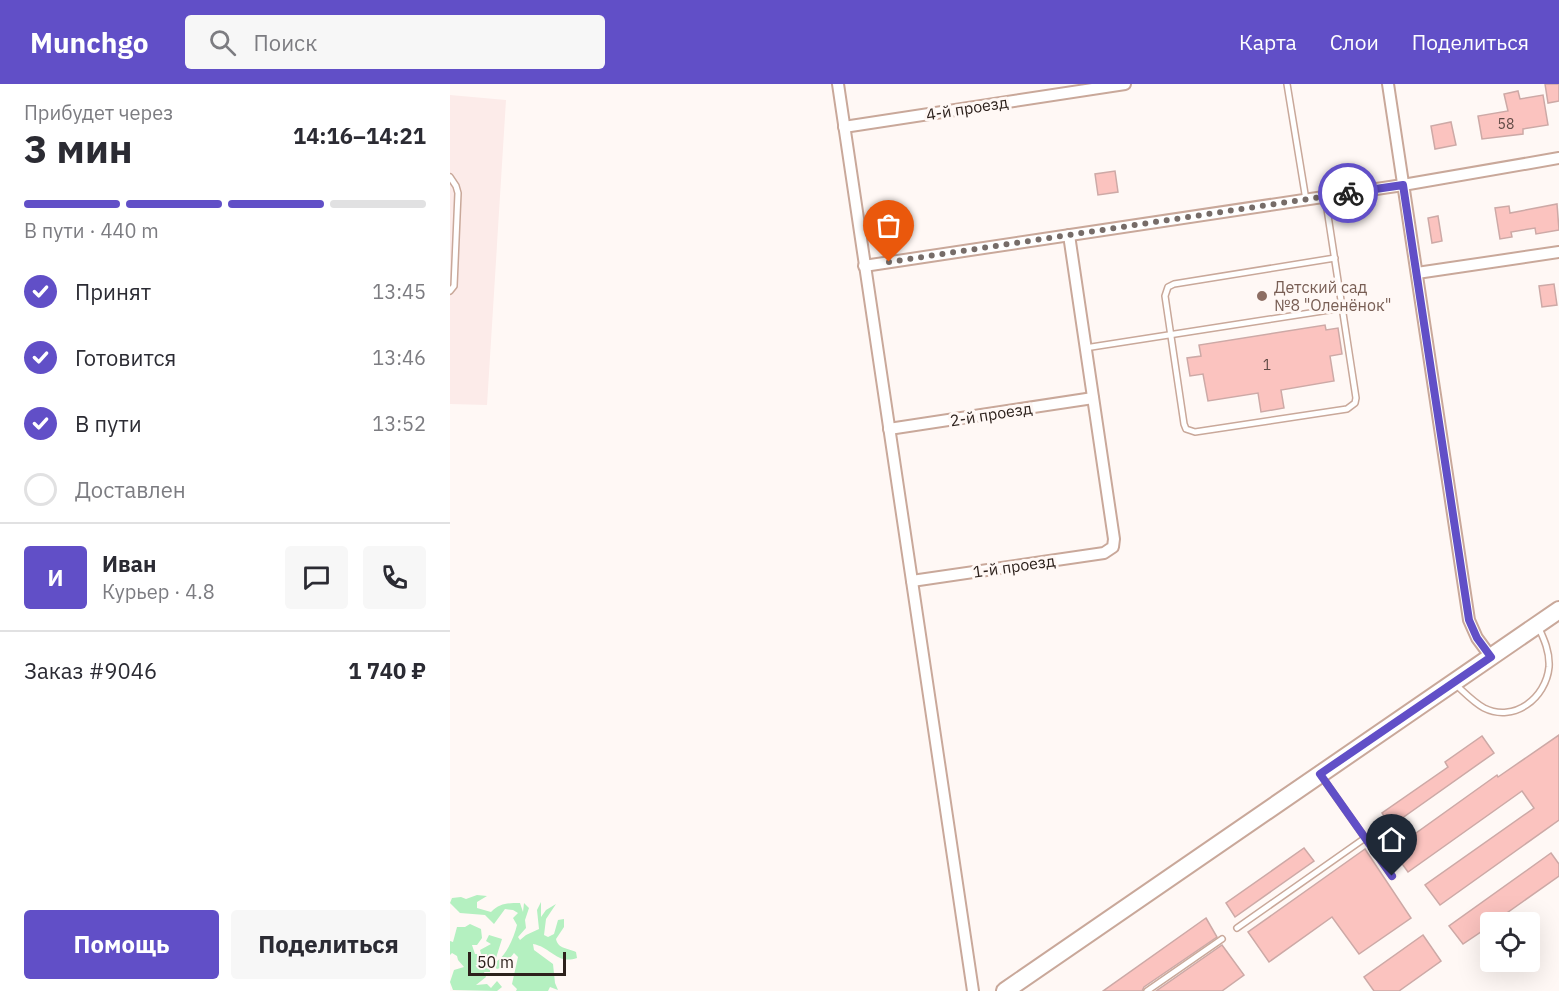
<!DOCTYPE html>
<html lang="ru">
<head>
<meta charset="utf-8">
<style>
  body { margin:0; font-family:"IBM Plex Sans",sans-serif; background:#f7f7f7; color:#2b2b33; height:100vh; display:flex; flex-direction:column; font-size:22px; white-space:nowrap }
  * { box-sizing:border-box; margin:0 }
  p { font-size:20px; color:#7c7c81 }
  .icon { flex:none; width:33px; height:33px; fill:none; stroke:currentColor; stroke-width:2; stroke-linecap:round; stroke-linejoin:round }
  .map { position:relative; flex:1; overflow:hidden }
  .details { display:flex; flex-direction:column; background:#fff; width:450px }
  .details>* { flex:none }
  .buttons { position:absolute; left:1030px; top:828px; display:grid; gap:12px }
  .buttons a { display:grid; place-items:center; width:60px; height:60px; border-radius:6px; background:#fff; box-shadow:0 6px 24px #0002; font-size:30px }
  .scale { position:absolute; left:18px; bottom:15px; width:98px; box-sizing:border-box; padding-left:6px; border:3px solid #2d211c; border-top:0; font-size:16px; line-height:21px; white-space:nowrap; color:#2d211c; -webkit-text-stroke:4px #fff8f5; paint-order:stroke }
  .pin { position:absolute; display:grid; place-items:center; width:51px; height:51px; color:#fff; margin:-62px -26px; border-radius:50% 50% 50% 0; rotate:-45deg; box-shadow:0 0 6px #0007 }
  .pin .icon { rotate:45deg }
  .courier { position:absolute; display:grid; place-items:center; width:60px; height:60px; margin:-30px; border:4px solid #614fc7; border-radius:50%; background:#fff; color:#222; box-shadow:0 2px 8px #0007 }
  .overview em { font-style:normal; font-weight:800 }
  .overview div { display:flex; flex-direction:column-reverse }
  .overview { display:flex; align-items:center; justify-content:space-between; height:102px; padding:0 24px }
  h1 { font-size:39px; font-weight:800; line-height:45px }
  .bar { display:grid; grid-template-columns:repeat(4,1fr); gap:9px 6px; align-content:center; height:72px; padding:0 24px }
  .bar i { height:8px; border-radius:4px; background:#e1e1e2 }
  .bar .active { background:#614fc7 }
  .bar p { grid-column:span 4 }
  .line { display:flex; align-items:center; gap:15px; padding:0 24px; border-top:2px solid #e1e1e2 }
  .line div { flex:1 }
  .round { display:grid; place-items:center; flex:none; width:63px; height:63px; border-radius:6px; background:#f7f7f7 }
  ol { padding:0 24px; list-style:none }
  li { display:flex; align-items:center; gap:18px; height:66px }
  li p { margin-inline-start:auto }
  li .icon { padding:6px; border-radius:50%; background:#614fc7; color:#fff; stroke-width:4 }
  li:last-child { color:#7c7c81 }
  li i { width:33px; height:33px; border:3px solid #e1e1e2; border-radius:50% }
  .action { display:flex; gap:12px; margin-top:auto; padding:12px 24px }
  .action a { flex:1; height:69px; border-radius:6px; background:#614fc7; color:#fff; font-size:24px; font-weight:800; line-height:69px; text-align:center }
  .action a+a { background:#f7f7f7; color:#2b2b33 }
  header { display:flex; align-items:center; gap:36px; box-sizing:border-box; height:84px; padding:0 30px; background:#614fc7; color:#fff }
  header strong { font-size:28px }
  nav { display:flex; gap:33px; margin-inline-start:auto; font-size:21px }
  .search { width:420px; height:54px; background:#f7f7f7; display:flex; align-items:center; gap:15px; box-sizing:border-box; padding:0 21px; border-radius:6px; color:#7c7c81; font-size:22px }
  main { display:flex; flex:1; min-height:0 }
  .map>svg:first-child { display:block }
</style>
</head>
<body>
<header>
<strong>Munchgo</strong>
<div class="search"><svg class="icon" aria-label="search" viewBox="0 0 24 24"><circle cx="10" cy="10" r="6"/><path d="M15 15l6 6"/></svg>Поиск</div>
<nav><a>Карта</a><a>Слои</a><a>Поделиться</a></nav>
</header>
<main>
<section class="details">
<div class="overview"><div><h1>3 мин</h1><p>Прибудет через</p></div><em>14:16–14:21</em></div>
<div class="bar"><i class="active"></i><i class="active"></i><i class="active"></i><i></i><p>В пути · 440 m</p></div>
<ol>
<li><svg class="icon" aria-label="check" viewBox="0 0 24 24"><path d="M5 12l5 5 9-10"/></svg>Принят<p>13:45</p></li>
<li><svg class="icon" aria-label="check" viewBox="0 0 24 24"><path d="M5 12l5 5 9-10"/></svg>Готовится<p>13:46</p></li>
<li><svg class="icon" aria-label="check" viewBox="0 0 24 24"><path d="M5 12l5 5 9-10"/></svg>В пути<p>13:52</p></li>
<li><i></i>Доставлен</li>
</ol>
<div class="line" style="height:108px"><b class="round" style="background:#614fc7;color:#fff">И</b><div><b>Иван</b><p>Курьер · 4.8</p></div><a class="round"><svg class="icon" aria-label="chat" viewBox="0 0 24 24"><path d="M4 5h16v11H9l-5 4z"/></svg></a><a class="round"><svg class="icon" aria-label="phone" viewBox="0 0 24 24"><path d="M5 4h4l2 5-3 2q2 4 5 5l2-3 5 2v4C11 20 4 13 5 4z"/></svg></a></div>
<div class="line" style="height:78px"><div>Заказ #9046</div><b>1 740 ₽</b></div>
<div class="action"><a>Помощь</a><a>Поделиться</a></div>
</section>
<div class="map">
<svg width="1109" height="907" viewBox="0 0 1109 907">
  <rect width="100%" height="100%" fill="#fff8f5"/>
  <!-- industrial -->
  <path fill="#fcebe9" d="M0 11 56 16 37 321 0 320Z"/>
  <!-- green -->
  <g fill="#b4f0c0">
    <path d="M27 811 37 812 27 818V824L41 828C50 819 57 819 70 819L73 828 74 819 79 824 75 836 76 844 68 853 70 856 76 851 89 845 87 826 91 818V833L96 826 106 820 96 835 94 851 98 853 104 850 108 836 114 835V843L106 855C108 865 118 864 126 868L127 874C107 881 101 863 83 860L84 866 103 880 105 899 108 906 100 903 98 907H66L67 905 62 900 68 873 64 869 53 883 47 885 42 880C55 875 64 854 67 841L63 834 68 829 63 826 55 825 44 840 35 831 10 829 0 819 2 814 11 813 16 815Z"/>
    <path d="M20 840 31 845 32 854 27 861H22L25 870H31L30 866 41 860 36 857 39 851 52 855 46 874 34 877 31 883 40 885V888H34L36 893 26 901 37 900 41 904 47 897 52 903 47 907 3 906 0 898 4 886 14 883 8 876 7 872 2 869 0 871V857L3 858 7 843H15Z"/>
  </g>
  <!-- building -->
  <g fill="#fbc3bf" stroke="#cda9a6" stroke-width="1.5">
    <path d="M1095 0H1109V17L1098 19Z"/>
    <path d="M1068 7 1070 15 1093 11 1098 41 1073 45V50L1032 55 1028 32 1058 27 1054 10Z"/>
    <path d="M1001 38 1006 61 985 65 981 42Z"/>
    <path d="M665 87 668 108 648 111 645 90Z"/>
    <path d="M1107 120 1109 146 1086 150 1085 144 1061 148 1062 153 1050 155 1045 124 1059 122 1060 129Z"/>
    <path d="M988 132 992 157 982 159 978 134Z"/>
    <path d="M1104 200 1107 221 1092 223 1089 202Z"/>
    <path d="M875 241 876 246 888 244 892 270 880 272 884 297 831 306 834 324 811 328 808 309 758 317 753 290 740 292 737 274 751 272 749 261Z"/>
    <path d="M1109 651V736L990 821 975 801 1084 724 1072 707 958 788 950 777 956 773 948 762 1047 691 1048 693Z"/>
    <path d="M1032 652 1044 669 941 742 932 729 998 683 995 678Z"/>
    <path d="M854 764 864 777 785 833 776 819Z"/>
    <path d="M915 765 961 834 909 870 882 833 819 878 798 848Z"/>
    <path d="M1101 769 1109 780V792L1044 838H1041V841L1013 860 999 842Z"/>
    <path d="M756 834 767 853 694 903 692 907H653Z"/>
    <path d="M973 851 991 877 949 907H924L914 893Z"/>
    <path d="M772 861 794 891 772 907H706Z"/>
  </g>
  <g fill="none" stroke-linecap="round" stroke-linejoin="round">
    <!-- service casing -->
    <g stroke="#c9a89a" stroke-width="8">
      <g id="service">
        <path d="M837 0 856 116"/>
        <path d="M0 93 6 102 8 109 4 202 0 207"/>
        <path d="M875 112 906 314 905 319 897 325 745 348 736 345 734 340 715 212 718 203 724 200 885 174"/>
        <path d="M635 264 892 224"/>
        <path d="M1005 600C1014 608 1023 618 1034 624 1064 639 1096 614 1099 583 1100 568 1094 555 1088 542"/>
        <path d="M872 693 942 792"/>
        <path d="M787 844 915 754"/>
        <path d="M697 907 772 855"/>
      </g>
    </g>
    <!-- minor casing -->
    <g stroke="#c9a89a" stroke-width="14">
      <g id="minor">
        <path d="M388 0 523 907"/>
        <path d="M938 0 1019 536 1027 554 1041 573"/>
        <path d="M394 43 675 0"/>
        <path d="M414 182 953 101 1109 74"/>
        <path d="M967 189 1109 168"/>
        <path d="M439 345 643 314"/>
        <path d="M462 497 654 469 663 463 664 455 619 151"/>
      </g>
    </g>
    <!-- primary casing -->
    <g stroke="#c9a89a" stroke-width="20">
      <path id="primary" d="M555 907 1109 526"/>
    </g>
    <!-- service -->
    <use href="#service" stroke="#fff" stroke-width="5"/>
    <!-- minor -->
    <use href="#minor" stroke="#fff" stroke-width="10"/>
    <!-- primary -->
    <use href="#primary" stroke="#fff" stroke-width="16"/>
  </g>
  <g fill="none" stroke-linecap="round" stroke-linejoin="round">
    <!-- done -->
    <path stroke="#766c68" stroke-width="6" stroke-dasharray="0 10.8" d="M439 178 898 109"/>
    <!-- route -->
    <path stroke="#614fc7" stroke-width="8" d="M898 109 953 101 1019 536 1027 554 1041 573 870 690 942 792"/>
  </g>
  <!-- markers -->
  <circle fill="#8d6e63" stroke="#fff8f5" stroke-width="2" cx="812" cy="212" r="6"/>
  <g text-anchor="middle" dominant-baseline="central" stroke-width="6" stroke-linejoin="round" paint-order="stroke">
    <!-- number labels -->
    <g font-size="14" fill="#604a45">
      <text x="1056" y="40">58</text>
      <text x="817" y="281">1</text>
    </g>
    <!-- street labels -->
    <g font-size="16" fill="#2d211c" stroke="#fff8f5">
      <text transform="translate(517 24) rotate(-9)">4-й проезд</text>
      <text transform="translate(541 330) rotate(-9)">2-й проезд</text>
      <text transform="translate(564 482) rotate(-8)">1-й проезд</text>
    </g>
    <!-- education labels -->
    <g font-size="16" fill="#785e54" stroke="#fff8f5" text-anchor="start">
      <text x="824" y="203">Детский сад<tspan x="824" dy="18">№8 "Оленёнок"</tspan></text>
    </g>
  </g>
</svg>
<div class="buttons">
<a><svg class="icon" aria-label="locate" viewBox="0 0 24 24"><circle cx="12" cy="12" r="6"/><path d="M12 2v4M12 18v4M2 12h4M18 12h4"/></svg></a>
</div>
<div class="scale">50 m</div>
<div class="pin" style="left:439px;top:178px;background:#ea580c"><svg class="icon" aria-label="bag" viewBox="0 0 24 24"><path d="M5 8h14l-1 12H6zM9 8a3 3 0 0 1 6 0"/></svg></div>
<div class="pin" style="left:942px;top:792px;background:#1f2937"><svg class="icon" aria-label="home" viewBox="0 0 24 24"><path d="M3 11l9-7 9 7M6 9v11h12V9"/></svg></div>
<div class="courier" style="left:898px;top:109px"><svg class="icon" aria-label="bike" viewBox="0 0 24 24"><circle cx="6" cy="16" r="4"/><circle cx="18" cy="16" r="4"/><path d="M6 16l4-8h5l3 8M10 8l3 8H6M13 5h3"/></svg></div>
</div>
</main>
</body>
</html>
